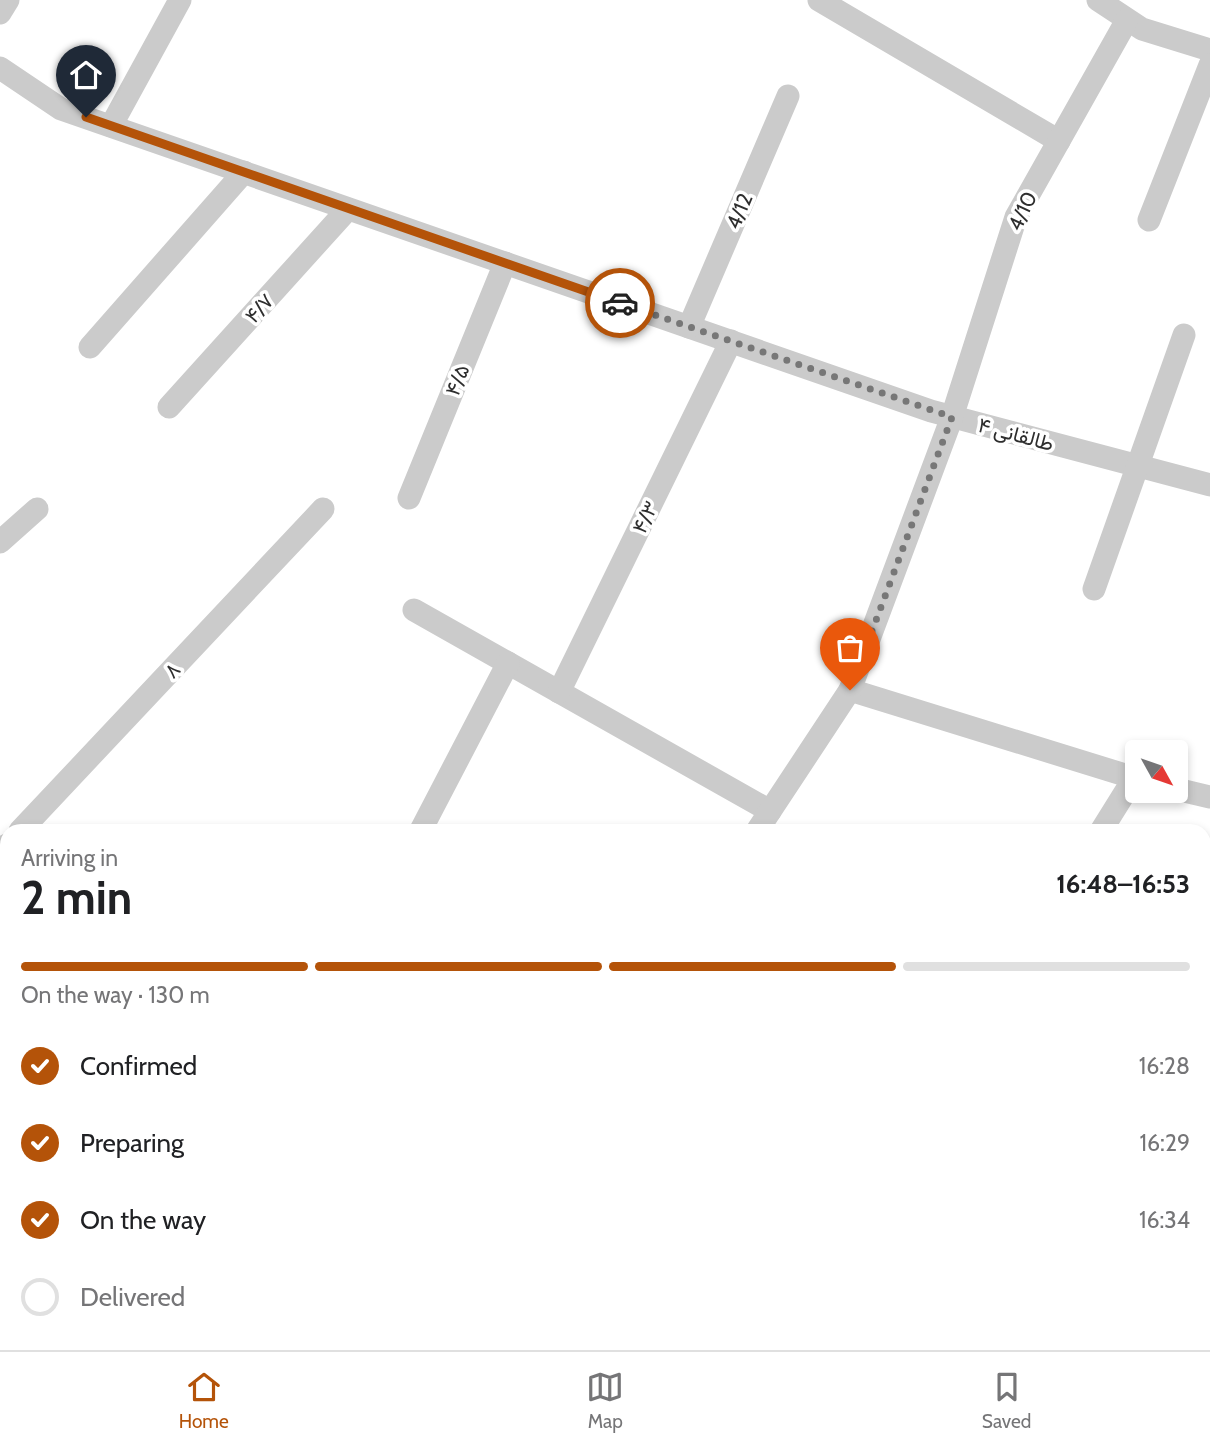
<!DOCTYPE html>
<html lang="en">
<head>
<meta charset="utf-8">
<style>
  body { margin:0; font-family:Cabin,Vazirmatn,sans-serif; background:#f2f2f2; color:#202124; height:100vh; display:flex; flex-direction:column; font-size:26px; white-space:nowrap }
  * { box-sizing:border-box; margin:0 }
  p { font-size:23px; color:#757577 }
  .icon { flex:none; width:38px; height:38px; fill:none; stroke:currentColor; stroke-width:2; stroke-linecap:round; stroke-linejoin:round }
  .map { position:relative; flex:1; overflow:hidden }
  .details { position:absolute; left:0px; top:824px; width:1211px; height:527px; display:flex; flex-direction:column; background:#fff; border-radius:21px 21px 0 0; box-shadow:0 4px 10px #0003 }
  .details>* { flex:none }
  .needle { width:46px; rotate:130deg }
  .controls { position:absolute; left:1125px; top:740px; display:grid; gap:14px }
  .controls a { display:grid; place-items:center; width:63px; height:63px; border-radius:7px; background:#fff; box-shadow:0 4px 10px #0003; font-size:35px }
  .pin { position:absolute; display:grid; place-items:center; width:60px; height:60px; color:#fff; margin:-72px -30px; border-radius:50% 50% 50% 0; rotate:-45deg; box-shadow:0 0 7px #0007 }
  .pin .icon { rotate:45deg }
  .courier { position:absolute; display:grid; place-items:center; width:70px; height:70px; margin:-35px; border:5px solid #b45309; border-radius:50%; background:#fff; color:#222; box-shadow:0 2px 9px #0007 }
  .head em { font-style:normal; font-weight:700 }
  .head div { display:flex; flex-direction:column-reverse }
  .head { display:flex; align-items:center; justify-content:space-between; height:119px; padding:0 21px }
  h1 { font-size:46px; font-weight:700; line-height:52px }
  .bar { display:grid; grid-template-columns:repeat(4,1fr); gap:10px 7px; align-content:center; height:84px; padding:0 21px }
  .bar i { height:9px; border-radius:5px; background:#e0e0e0 }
  .bar .active { background:#b45309 }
  .bar p { grid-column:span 4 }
  ol { padding:0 21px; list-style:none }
  li { display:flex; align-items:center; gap:21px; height:77px }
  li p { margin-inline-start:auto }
  li .icon { padding:7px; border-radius:50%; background:#b45309; color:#fff; stroke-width:4 }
  li:last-child { color:#757577 }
  li i { width:38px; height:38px; border:4px solid #e0e0e0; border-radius:50% }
  .tabs { display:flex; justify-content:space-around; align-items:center; height:98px; border-top:2px solid #e0e0e0; background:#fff; font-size:19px; color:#757577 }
  .tabs a { display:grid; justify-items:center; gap:4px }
  .tabs .active { color:#b45309 }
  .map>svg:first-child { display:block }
</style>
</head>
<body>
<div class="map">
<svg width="1210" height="1350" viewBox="0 0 1210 1350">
  <defs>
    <pattern id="grass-dots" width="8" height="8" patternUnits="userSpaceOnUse" patternTransform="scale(1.75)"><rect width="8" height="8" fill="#e2ebdc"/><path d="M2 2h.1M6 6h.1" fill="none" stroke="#c2cabd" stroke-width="1.8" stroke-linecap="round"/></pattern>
  </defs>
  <rect width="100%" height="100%" fill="#fff"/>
  <!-- grass -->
  <path fill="url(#grass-dots)" d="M1204 1242H1210V1350H944L950 1344H1204Z"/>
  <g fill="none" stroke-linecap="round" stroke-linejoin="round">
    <!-- path -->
    <g stroke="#cbcbcb" stroke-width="4.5" stroke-dasharray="3.5 3.5" stroke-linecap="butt">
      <path d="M1204 1343 1210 1346"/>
      <path d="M1146 1344 1149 1350"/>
      <path d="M1112 1350 1115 1344"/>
    </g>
    <!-- street -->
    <g stroke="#cbcbcb" stroke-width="23">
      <path d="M819 0 1059 141"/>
      <path d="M1098 0 1142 29 1210 50"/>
      <path d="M0 13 8 0"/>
      <path d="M0 68 61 109 931 411 1210 485"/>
      <path d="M111 126 180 0"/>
      <path d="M1149 220 1210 65"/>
      <path d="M689 327 788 96"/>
      <path d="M90 347 244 172"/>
      <path d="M169 407 348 209"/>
      <path d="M409 498 505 263"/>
      <path d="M0 542 37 509"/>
      <path d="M1094 589 1184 335"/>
      <path d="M414 610 770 811"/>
      <path d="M850 690 1138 779"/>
      <path d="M559 692 731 341"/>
      <path d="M1176 789 1210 797"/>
      <path d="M421 830 508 663"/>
      <path d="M20 831 323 509"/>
      <path d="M757 831 850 690 952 417 1016 217 1127 20"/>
      <path d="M1101 831 1134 778"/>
      <path d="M0 852 7 845"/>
      <path d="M1204 1207 1210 1195"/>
      <path d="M76 1344V1350"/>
      <path d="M214 1344V1350"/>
      <path d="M350 1344 351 1350"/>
      <path d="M489 1344V1350"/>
      <path d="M619 1344V1350"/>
    </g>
    <!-- secondary -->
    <g stroke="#b8b8b8" stroke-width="32">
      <path d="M1204 1222H1210"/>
      <path d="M908 1350 917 1344"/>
    </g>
  </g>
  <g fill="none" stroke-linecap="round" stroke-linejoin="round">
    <!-- done -->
    <path stroke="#777" stroke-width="7" stroke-dasharray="0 12.6" d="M620 303 952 417 850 690"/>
    <!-- route -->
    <path stroke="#b45309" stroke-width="9" d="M86 117 620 303"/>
  </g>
  <g text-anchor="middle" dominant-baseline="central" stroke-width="7" stroke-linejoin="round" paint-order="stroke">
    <!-- street labels -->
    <g font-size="21" fill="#2e2e2e" stroke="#fff">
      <text transform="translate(739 211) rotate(-67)">4/12</text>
      <text transform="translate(1022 211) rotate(-65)">4/10</text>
      <text transform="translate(259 308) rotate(-48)">۴/۷</text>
      <text transform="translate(457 380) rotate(-68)">۴/۵</text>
      <text transform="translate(1016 434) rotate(15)">طالقانی ۴</text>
      <text transform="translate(645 517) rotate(-64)">۴/۳</text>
      <text transform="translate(172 670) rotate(-47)">۸</text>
    </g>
  </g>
</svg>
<div class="controls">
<a><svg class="needle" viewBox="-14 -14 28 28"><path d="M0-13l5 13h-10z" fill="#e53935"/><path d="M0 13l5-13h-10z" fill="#757577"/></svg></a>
</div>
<div class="pin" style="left:850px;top:690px;background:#ea580c"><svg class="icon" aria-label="bag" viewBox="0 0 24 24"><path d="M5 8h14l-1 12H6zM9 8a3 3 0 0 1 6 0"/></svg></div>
<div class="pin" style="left:86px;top:117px;background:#1f2937"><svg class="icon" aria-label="home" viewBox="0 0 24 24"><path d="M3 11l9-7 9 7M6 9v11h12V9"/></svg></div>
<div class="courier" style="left:620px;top:303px"><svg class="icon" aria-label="car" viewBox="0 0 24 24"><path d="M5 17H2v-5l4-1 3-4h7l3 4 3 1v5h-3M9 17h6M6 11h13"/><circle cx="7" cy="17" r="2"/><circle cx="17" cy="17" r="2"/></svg></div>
<section class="details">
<div class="head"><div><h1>2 min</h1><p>Arriving in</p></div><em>16:48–16:53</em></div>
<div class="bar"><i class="active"></i><i class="active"></i><i class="active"></i><i></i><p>On the way · 130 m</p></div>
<ol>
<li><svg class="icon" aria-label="check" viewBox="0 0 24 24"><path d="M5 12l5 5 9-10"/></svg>Confirmed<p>16:28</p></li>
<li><svg class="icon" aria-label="check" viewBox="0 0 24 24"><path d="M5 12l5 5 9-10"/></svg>Preparing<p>16:29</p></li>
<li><svg class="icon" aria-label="check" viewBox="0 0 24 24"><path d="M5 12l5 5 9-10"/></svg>On the way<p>16:34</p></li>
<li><i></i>Delivered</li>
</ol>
</section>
</div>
<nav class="tabs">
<a class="active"><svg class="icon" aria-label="home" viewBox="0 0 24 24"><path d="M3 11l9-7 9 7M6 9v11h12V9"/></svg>Home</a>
<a><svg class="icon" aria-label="map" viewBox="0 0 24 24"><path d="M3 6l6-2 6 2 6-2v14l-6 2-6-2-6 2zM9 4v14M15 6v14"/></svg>Map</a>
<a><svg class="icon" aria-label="saved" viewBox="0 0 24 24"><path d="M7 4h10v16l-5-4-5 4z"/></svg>Saved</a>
</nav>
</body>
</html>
